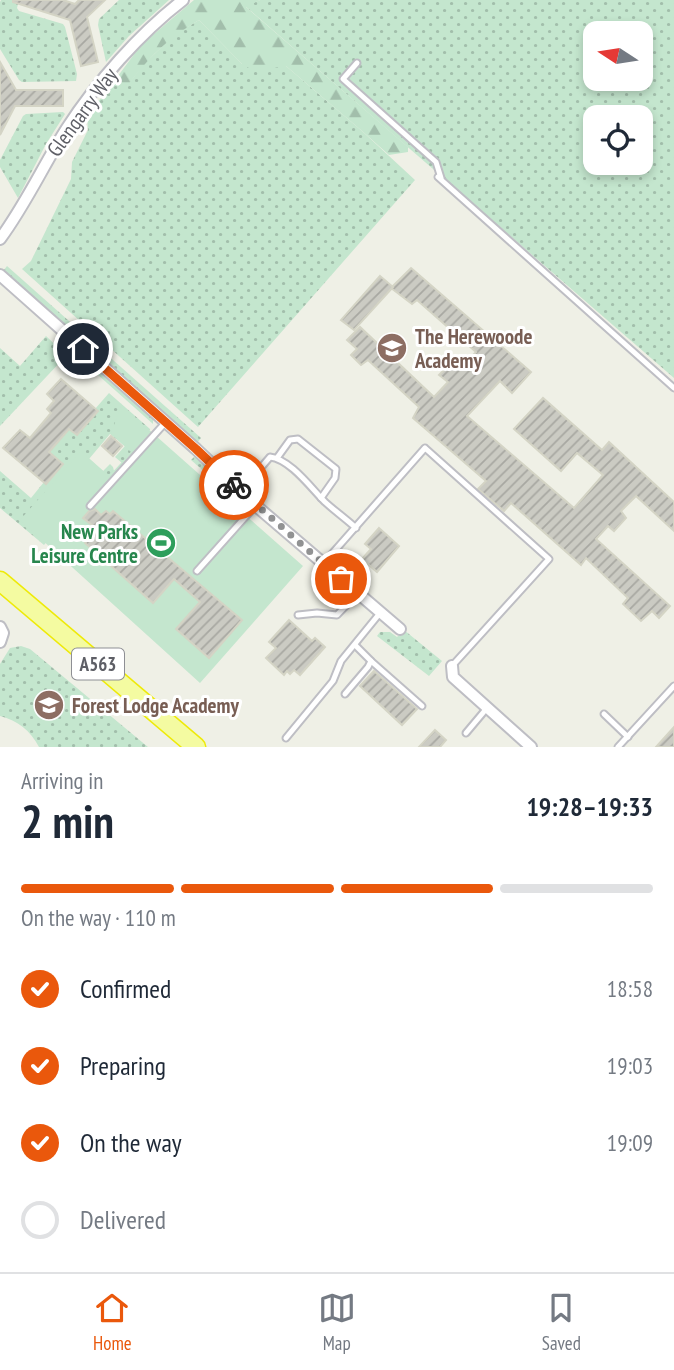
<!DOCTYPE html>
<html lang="en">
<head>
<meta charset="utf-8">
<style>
  body { margin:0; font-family:"PT Sans Narrow",sans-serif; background:#f6f6f7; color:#1f2937; height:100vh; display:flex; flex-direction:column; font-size:26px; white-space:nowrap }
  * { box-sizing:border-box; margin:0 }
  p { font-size:23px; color:#747a83 }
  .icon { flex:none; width:38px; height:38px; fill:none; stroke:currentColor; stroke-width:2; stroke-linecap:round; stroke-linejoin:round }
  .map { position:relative; height:747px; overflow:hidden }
  .panel { display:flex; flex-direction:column; background:#fff; flex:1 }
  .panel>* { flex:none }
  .needle { width:46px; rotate:282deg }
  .tools { position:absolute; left:583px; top:21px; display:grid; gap:14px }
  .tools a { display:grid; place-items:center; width:70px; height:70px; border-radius:14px; background:#fff; box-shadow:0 4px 10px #0003; font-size:35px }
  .pin { position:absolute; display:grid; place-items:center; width:60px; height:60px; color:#fff; margin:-30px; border:4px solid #fff; border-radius:50%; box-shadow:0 2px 7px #0007 }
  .courier { position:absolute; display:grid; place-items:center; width:70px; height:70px; margin:-35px; border:5px solid #ea580c; border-radius:50%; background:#fff; color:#222; box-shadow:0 2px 9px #0007 }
  .head em { font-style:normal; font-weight:600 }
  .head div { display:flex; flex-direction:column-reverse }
  .head { display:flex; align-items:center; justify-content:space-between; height:119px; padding:0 21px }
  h1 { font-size:46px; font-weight:600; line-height:52px }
  .bar { display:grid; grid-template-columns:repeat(4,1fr); gap:10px 7px; align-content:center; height:84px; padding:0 21px }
  .bar i { height:9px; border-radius:5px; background:#e0e1e3 }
  .bar .current { background:#ea580c }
  .bar p { grid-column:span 4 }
  ol { padding:0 21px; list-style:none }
  li { display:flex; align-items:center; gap:21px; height:77px }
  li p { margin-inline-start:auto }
  li .icon { padding:7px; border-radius:50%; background:#ea580c; color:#fff; stroke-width:4 }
  li:last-child { color:#747a83 }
  li i { width:38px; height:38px; border:4px solid #e0e1e3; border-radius:50% }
  .tabs { display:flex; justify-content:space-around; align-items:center; height:98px; border-top:2px solid #e0e1e3; background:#fff; font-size:19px; color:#747a83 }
  .tabs a { display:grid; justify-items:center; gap:4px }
  .tabs .current { color:#ea580c }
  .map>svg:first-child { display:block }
</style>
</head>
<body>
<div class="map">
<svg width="674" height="747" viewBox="0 0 674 747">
  <defs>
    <pattern id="grass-dots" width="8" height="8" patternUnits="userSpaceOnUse" patternTransform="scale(1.75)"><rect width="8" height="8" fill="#c4e6ce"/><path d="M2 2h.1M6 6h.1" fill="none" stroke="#a2beab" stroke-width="1.8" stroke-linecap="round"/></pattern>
    <pattern id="forest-firs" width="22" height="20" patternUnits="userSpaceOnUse" patternTransform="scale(1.75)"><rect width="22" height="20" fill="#c4e6ce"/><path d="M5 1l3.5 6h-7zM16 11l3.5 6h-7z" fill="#a2beab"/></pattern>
    <pattern id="building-hatch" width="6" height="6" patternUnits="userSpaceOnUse" patternTransform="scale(1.75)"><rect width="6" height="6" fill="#cbcbc3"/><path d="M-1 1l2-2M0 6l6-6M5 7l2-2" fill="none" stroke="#a8a8a2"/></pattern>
  </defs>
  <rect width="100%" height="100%" fill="#eff0e6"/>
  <!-- grass -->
  <g fill="url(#grass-dots)" fill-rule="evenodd">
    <path d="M1 0H19L17 8 19 11 63 24 65 27 77 74 76 81 22 82 19 80 0 49V2Z"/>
    <path d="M119 0H169L129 36 106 62 98 25 99 19Z"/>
    <path d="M260 0H674V378L245 6ZM595 33H640V79H595ZM595 117H640V163H595Z"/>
    <path d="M199 20 242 64 286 66 362 131 415 180 198 427 22 269 31 261 71 179 72 162 88 130 87 116 112 84 126 87 143 65 174 35Z"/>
    <path d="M63 112 65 114 46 144 18 198 0 167V160L23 116 26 114Z"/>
    <path d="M7 266 201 438 197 443 4 270Z"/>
    <path d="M46 336 64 353V358L0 426V348L20 366Z"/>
    <path d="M88 357 153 416V424L79 358Z"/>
    <path d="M109 393 150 429 122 463 115 457 125 446 110 434 89 459 103 471 110 464 113 467 114 471 96 491 89 493 44 545 0 508V471L31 498 44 482 46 484 63 464 49 452 64 435 57 429 62 423 77 435 97 412 95 409Z"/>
    <path d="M196 455 247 501V509L191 460Z"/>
    <path d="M404 630 442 661 429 676 377 636 380 632H390L397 637Z"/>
    <path d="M21 646 30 649 148 747H39C30 730 18 721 0 716V664L10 648Z"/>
  </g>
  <!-- forest -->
  <path fill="url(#forest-firs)" d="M194 0H260L246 7 408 147V152L389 155 362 131 286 66 254 71 242 64 199 20C168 38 147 59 126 88L112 84 141 45Z"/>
  <!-- garden -->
  <path fill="#c4e6ce" d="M121 405 303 566 200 683 20 520 81 451 109 476 131 452 111 434Z"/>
  <!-- building -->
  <g fill="url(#building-hatch)" stroke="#d4d4c5" stroke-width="2">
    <path d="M13 0H63L75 4 79 0H105L87 17 98 62 81 66 70 20 13 2Z"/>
    <path d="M0 62 16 90H63V106H15L0 135Z"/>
    <path d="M411 268 531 372 512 393 500 381 467 416 574 508 603 475 577 453 561 471 514 429 543 398 602 450 609 442 674 502V531L636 496 621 511 626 518 614 531 608 526 596 539 670 606 659 618 652 611 641 621 623 604 628 598 586 558 581 565 511 503 504 511 478 489 486 481 413 418 419 407 368 360 361 365 351 355 357 349 347 340 360 327 434 397 448 382 439 375 453 361 460 369 476 352 417 300 412 304 391 288Z"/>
    <path d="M380 276 393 287 354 330 341 320Z"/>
    <path d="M61 379 98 411 77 435 69 429 49 452 63 464 46 484 3 448 20 430 30 438 51 413 47 409 54 401 47 394Z"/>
    <path d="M111 436 122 446 113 456 102 446Z"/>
    <path d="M95 509 101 515 106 511 110 514 113 511 242 620 209 658 176 629 200 602 174 579 153 603 85 543 97 529 83 518 89 511Z"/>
    <path d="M379 528 399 546 377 572 362 559 371 549 365 544Z"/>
    <path d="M289 620 312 641 315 638 325 647 300 675 294 670 290 674 287 671 284 675 266 658 276 648 269 642Z"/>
    <path d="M374 671 417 709 402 725 360 686Z"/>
    <path d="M674 727V747H656Z"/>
    <path d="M435 730 446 740 440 747H419Z"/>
  </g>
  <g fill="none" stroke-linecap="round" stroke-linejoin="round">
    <!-- service casing -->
    <g stroke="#bebec4" stroke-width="9">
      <g id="service">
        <path d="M357 63 343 79 436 162 441 178"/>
        <path d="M438 177 674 388"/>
        <path d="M277 458 290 440 298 439 336 469 335 478 321 498"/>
        <path d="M241 491 270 457C290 459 311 488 325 502 335 511 346 519 356 528"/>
        <path d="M90 506 165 423"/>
        <path d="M323 564 425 448 549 559 452 666"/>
        <path d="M197 571 255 506"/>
        <path d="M298 615 317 613 337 615 358 593"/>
        <path d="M371 661 422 706"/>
        <path d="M345 694 368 667 371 661 355 645"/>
        <path d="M604 714 628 737"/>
        <path d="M466 733 487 708"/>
        <path d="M286 738 333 681 341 661 380 613"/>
        <path d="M618 747 674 686"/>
      </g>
    </g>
    <!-- minor casing -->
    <g stroke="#bebec4" stroke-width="14">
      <g id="minor">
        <path d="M0 239C26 204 44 164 67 128 96 83 140 33 183 0"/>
        <path d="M0 275 196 449 255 505 400 629"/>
        <path d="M0 627 3 633 0 642"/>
        <path d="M452 666 453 677 531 747"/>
      </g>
    </g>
    <!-- trunk casing -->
    <g stroke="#eeea08" stroke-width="21">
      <path id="trunk" d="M0 581 196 747"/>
    </g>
    <!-- service -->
    <use href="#service" stroke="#fff" stroke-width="5"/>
    <!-- minor -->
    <use href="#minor" stroke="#fff" stroke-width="10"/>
    <!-- trunk -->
    <use href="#trunk" stroke="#f4fba1" stroke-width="18"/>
  </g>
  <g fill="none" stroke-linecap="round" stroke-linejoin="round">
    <!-- done -->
    <path stroke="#919293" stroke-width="7" stroke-dasharray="0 12.6" d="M234 485 341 579"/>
    <!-- route -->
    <path stroke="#ea580c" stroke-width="9" d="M83 349 196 449 234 485"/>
  </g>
  <!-- icons -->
  <defs>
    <g id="school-disc" transform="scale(1.575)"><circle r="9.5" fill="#8d6e63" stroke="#fff"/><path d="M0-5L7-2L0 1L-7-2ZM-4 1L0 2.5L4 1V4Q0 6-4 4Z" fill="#fff"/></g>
    <g id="stadium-disc" transform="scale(1.575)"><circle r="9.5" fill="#2e9e5b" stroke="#fff"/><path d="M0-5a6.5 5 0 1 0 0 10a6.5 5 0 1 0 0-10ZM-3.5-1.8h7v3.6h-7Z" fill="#fff"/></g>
  </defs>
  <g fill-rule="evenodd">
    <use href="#school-disc" x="392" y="348"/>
    <use href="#stadium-disc" x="161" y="543"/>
    <use href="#school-disc" x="49" y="705"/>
  </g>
  <g text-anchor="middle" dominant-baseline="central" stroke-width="6" stroke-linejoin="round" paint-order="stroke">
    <!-- shield labels -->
    <rect fill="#fff" stroke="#8e8f94" stroke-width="2" x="72" y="648.5" width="52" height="31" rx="5"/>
    <g font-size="19" font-weight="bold" fill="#5e5f66">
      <text x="98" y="664">A563</text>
    </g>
    <!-- street labels -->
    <g font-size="21" fill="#5e5f66" stroke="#fff">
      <text transform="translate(82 112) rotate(-54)">Glengarry Way</text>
    </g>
    <!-- education labels -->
    <g font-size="21" font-weight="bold" fill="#785e54" stroke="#fff" text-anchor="start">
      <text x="415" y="336">The Herewoode<tspan x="415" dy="24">Academy</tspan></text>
      <text x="72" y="705">Forest Lodge Academy</text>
    </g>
    <!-- leisure labels -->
    <g font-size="21" font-weight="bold" fill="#27864d" stroke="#fff" text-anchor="end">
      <text x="138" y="531">New Parks<tspan x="138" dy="24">Leisure Centre</tspan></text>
    </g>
  </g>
</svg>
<div class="tools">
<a><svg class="needle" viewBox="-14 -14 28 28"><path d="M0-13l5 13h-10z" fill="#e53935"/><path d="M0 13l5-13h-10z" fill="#747a83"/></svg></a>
<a><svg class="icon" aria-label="locate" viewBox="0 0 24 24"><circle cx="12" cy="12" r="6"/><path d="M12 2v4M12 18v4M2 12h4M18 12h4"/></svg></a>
</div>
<div class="pin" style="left:341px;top:579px;background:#ea580c"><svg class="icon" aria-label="bag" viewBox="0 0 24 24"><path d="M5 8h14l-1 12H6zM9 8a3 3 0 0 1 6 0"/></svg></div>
<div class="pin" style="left:83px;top:349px;background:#1f2937"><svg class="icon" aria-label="home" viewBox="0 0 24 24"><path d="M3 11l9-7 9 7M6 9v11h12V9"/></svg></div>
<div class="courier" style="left:234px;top:485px"><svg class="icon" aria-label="bike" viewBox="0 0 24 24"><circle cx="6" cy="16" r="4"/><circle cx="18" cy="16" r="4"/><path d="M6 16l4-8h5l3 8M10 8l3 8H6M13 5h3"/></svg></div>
</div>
<section class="panel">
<div class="head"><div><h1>2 min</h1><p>Arriving in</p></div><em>19:28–19:33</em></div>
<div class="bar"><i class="current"></i><i class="current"></i><i class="current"></i><i></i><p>On the way · 110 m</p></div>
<ol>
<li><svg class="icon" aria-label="check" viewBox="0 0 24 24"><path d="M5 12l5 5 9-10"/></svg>Confirmed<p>18:58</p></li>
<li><svg class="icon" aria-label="check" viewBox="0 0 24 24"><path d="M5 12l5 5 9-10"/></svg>Preparing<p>19:03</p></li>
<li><svg class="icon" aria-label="check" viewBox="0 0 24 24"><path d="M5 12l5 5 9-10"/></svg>On the way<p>19:09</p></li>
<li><i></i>Delivered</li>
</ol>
</section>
<nav class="tabs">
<a class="current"><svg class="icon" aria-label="home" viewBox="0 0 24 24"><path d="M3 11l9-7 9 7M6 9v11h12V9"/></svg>Home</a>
<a><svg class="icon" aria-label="map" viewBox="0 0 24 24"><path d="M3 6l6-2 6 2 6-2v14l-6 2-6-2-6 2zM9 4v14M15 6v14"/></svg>Map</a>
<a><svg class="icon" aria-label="saved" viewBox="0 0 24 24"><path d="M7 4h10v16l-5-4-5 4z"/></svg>Saved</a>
</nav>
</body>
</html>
